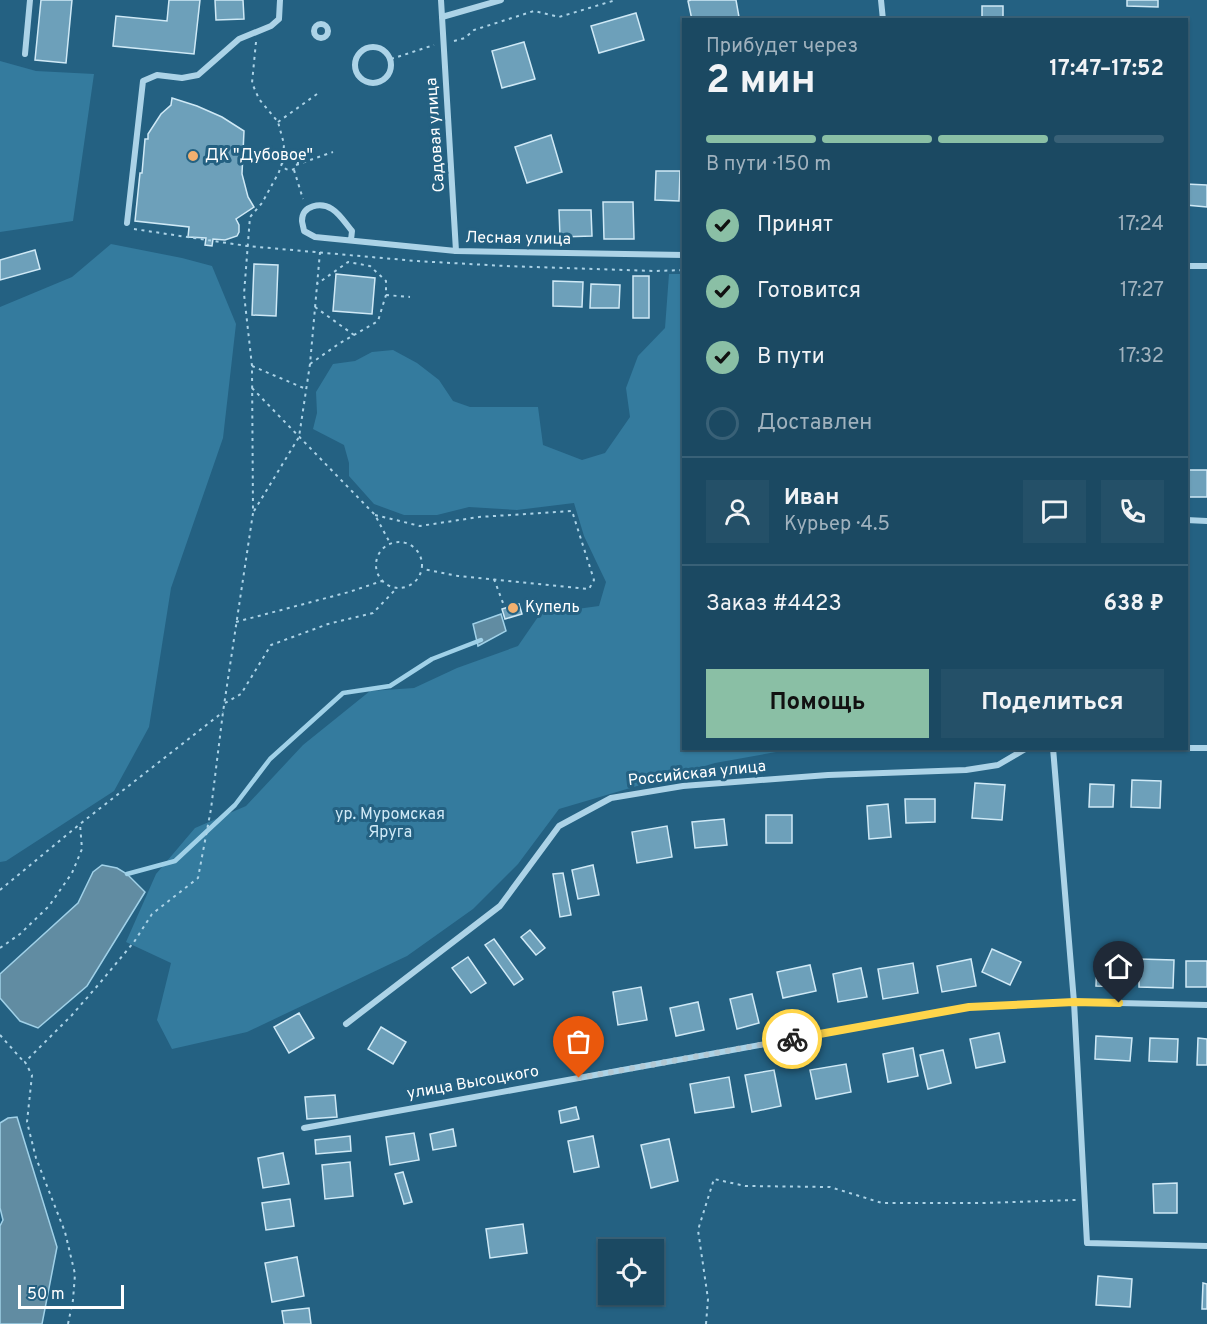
<!DOCTYPE html>
<html lang="ru">
<head>
<meta charset="utf-8">
<style>
  body { margin:0; font-family:Overpass,sans-serif; background:#245068; color:#f1f3f6; height:100vh; display:flex; flex-direction:column; font-size:22px; white-space:nowrap }
  * { box-sizing:border-box; margin:0 }
  p { font-size:20px; color:#a0b2be }
  .icon { flex:none; width:33px; height:33px; fill:none; stroke:currentColor; stroke-width:2; stroke-linecap:round; stroke-linejoin:round }
  .map { position:relative; flex:1; overflow:hidden }
  .sheet { position:absolute; left:682px; top:18px; width:506px; height:732px; display:flex; flex-direction:column; background:#1b4962; border-radius:0px; box-shadow:0 2px 4px #0004,0 0 0 2px #396177 }
  .sheet>* { flex:none }
  .buttons { position:absolute; left:598px; top:1239px; display:grid; gap:12px }
  .buttons a { display:grid; place-items:center; width:66px; height:66px; border-radius:0px; background:#1b4962; box-shadow:0 2px 4px #0004,0 0 0 2px #396177; font-size:30px }
  .scale { position:absolute; left:18px; bottom:15px; width:106px; box-sizing:border-box; padding-left:6px; border:3px solid #fff; border-top:0; font-size:16px; line-height:21px; white-space:nowrap; color:#fff; -webkit-text-stroke:4px #246182; paint-order:stroke }
  .pin { position:absolute; display:grid; place-items:center; width:51px; height:51px; color:#fff; margin:-62px -26px; border-radius:50% 50% 50% 0; rotate:-45deg; box-shadow:0 0 6px #0007 }
  .pin .icon { rotate:45deg }
  .courier { position:absolute; display:grid; place-items:center; width:60px; height:60px; margin:-30px; border:4px solid #ffd54a; border-radius:50%; background:#fff; color:#222; box-shadow:0 2px 8px #0007 }
  .summary em { font-style:normal; font-weight:700 }
  .summary div { display:flex; flex-direction:column-reverse }
  .summary { display:flex; align-items:center; justify-content:space-between; height:102px; padding:0 24px }
  h1 { font-size:39px; font-weight:700; line-height:45px }
  .bar { display:grid; grid-template-columns:repeat(4,1fr); gap:9px 6px; align-content:center; height:72px; padding:0 24px }
  .bar i { height:8px; border-radius:4px; background:#396177 }
  .bar .active { background:#8abfa5 }
  .bar p { grid-column:span 4 }
  .line { display:flex; align-items:center; gap:15px; padding:0 24px; border-top:2px solid #396177 }
  .line div { flex:1 }
  .round { display:grid; place-items:center; flex:none; width:63px; height:63px; border-radius:0px; background:#245068 }
  ol { padding:0 24px; list-style:none }
  li { display:flex; align-items:center; gap:18px; height:66px }
  li p { margin-inline-start:auto }
  li .icon { padding:6px; border-radius:50%; background:#8abfa5; color:#111; stroke-width:4 }
  li:last-child { color:#a0b2be }
  li i { width:33px; height:33px; border:3px solid #396177; border-radius:50% }
  .action { display:flex; gap:12px; margin-top:auto; padding:12px 24px }
  .action a { flex:1; height:69px; border-radius:0px; background:#8abfa5; color:#111; font-size:24px; font-weight:700; line-height:69px; text-align:center }
  .action a+a { background:#245068; color:#f1f3f6 }
  .map>svg:first-child { display:block }
</style>
</head>
<body>
<div class="map">
<svg width="1207" height="1324" viewBox="0 0 1207 1324">
  <rect width="100%" height="100%" fill="#246182"/>
  <!-- green -->
  <g fill="#347b9e">
    <path d="M0 61 36 71 94 74 73 221 0 232Z"/>
    <path d="M111 244 182 258 212 266 236 324 223 438 171 588 149 727 114 791 6 861 0 862V307L72 277Z"/>
    <path d="M669 274H684V748L793 749 715 763 559 809 518 864 473 909 407 956 247 1032 172 1049 157 1020 171 963 126 942 156 874 195 828 246 806 303 745 370 691 414 688 457 668 518 646 540 614 599 606 606 582 584 536 574 503 517 510 469 507 437 515H404L374 504 349 476V463L344 445 313 429 317 413 316 392 333 364 355 361 372 352 393 350 417 363 439 380 453 401 470 407H538L543 445 582 460 605 453 630 417 626 388 638 356 665 328Z"/>
  </g>
  <!-- water -->
  <g fill="#618ca2" stroke="#a0d1e8" stroke-width="1.5">
    <path d="M501 614 506 631 478 646 473 624Z"/>
    <path d="M102 865 117 868 127 874 145 892 87 986 38 1028 20 1021 0 998V974L78 903 93 872Z"/>
    <path d="M17 1117 57 1247 42 1324H0V1226L3 1220 0 1208V1123L8 1118Z"/>
  </g>
  <g fill="none" stroke-linecap="round" stroke-linejoin="round">
    <!-- stream -->
    <path stroke="#a0d1e8" stroke-width="4.5" d="M127 874 175 861 235 805 270 759 343 693 390 686 432 659 481 640"/>
  </g>
  <!-- building -->
  <g fill="#6da0ba" stroke="#cfe9f6" stroke-width="1.5">
    <path d="M41 0H72L66 63 35 60Z"/>
    <path d="M169 0H200L194 54 113 46 116 16 167 21Z"/>
    <path d="M215 0H243L244 19 216 20Z"/>
    <path d="M691 0H736L739 17 729 20H692L688 1Z"/>
    <path d="M1127 0H1158V7L1127 6Z"/>
    <rect x="982" y="6" width="21" height="14"/>
    <path d="M636 13 644 40 599 53 591 26Z"/>
    <path d="M524 42 535 79 502 88 492 51Z"/>
    <path d="M172 98 197 106 222 117 244 131 242 174 248 197 254 207 236 219 239 225V232L237 236 225 240 213 239 212 246 205 245 206 238 188 237 189 227 135 221 140 173H142L145 139H148V134L161 114 171 105Z"/>
    <path d="M551 135 562 172 527 183 515 147Z"/>
    <path d="M656 171H680L679 201 655 200Z"/>
    <path d="M1186 184 1207 185V207L1186 205Z"/>
    <path d="M603 202H633L634 239H604Z"/>
    <path d="M559 210H591L592 236 560 237Z"/>
    <path d="M35 250 40 269 0 280V260Z"/>
    <path d="M254 264 278 265 276 316 252 315Z"/>
    <path d="M336 274 375 278 372 314 333 311Z"/>
    <rect x="633" y="276" width="16" height="42"/>
    <path d="M553 281 583 282 582 307 553 306Z"/>
    <path d="M591 284 620 285 619 308H590Z"/>
    <rect x="1186" y="470" width="21" height="27"/>
    <path d="M519 604 522 614 505 619 502 609Z"/>
    <path d="M1132 780 1161 781 1160 808 1131 807Z"/>
    <path d="M975 783 1005 785 1002 820 972 818Z"/>
    <path d="M1090 784 1114 785 1113 807H1089Z"/>
    <path d="M905 799H935V822L906 823Z"/>
    <path d="M888 804 891 837 869 839 867 806Z"/>
    <rect x="766" y="815" width="26" height="28"/>
    <path d="M724 819 727 845 695 848 692 822Z"/>
    <path d="M667 826 672 857 637 863 632 832Z"/>
    <path d="M593 865 599 895 578 899 572 870Z"/>
    <path d="M563 873 571 915 560 917 553 874Z"/>
    <path d="M530 930 545 948 536 955 521 937Z"/>
    <path d="M494 939 523 979 514 985 485 945Z"/>
    <path d="M992 949 1021 962 1010 985 982 972Z"/>
    <path d="M468 957 486 983 471 993 452 968Z"/>
    <path d="M971 959 976 986 942 992 937 966Z"/>
    <path d="M1097 959 1125 960 1124 987 1096 986Z"/>
    <path d="M1139 959 1174 960 1173 988 1139 987Z"/>
    <rect x="1186" y="961" width="21" height="26"/>
    <path d="M913 963 918 993 883 999 878 969Z"/>
    <path d="M810 965 816 991 783 998 777 972Z"/>
    <path d="M861 968 867 997 838 1002 833 974Z"/>
    <path d="M641 987 647 1020 618 1025 613 992Z"/>
    <path d="M752 994 759 1023 737 1029 730 999Z"/>
    <path d="M698 1002 704 1030 676 1036 670 1008Z"/>
    <path d="M299 1013 314 1038 289 1053 274 1027Z"/>
    <path d="M381 1027 406 1042 393 1064 368 1049Z"/>
    <path d="M999 1033 1005 1062 976 1068 970 1039Z"/>
    <path d="M1096 1036 1132 1038 1130 1061 1095 1059Z"/>
    <path d="M1150 1038 1178 1039 1177 1062 1149 1061Z"/>
    <path d="M1198 1038 1207 1039V1065H1197Z"/>
    <path d="M913 1048 918 1076 888 1082 883 1054Z"/>
    <path d="M943 1050 951 1083 928 1089 920 1055Z"/>
    <path d="M846 1064 851 1092 816 1099 810 1070Z"/>
    <path d="M774 1070 781 1106 752 1112 745 1075Z"/>
    <path d="M729 1077 734 1107 695 1113 690 1084Z"/>
    <path d="M335 1095 337 1117 307 1119 305 1097Z"/>
    <path d="M576 1107 579 1119 561 1123 559 1111Z"/>
    <path d="M453 1129 456 1146 433 1150 430 1134Z"/>
    <path d="M414 1133 419 1160 390 1165 386 1137Z"/>
    <path d="M350 1136 351 1151 316 1154 315 1140Z"/>
    <path d="M593 1136 599 1167 574 1172 568 1141Z"/>
    <path d="M669 1139 678 1181 651 1188 641 1145Z"/>
    <path d="M283 1153 289 1184 263 1188 258 1158Z"/>
    <path d="M350 1162 353 1196 325 1199 322 1165Z"/>
    <path d="M403 1172 412 1202 404 1204 395 1174Z"/>
    <path d="M1177 1183V1213H1154L1153 1184Z"/>
    <path d="M290 1199 294 1226 266 1230 262 1203Z"/>
    <path d="M523 1224 527 1253 490 1258 486 1229Z"/>
    <path d="M297 1257 304 1296 272 1302 265 1263Z"/>
    <path d="M1098 1276 1132 1279 1130 1307 1096 1305Z"/>
    <path d="M1203 1283 1207 1284V1309H1202Z"/>
    <path d="M309 1308 311 1324H284L282 1311Z"/>
  </g>
  <g fill="none" stroke-linecap="round" stroke-linejoin="round">
    <!-- path -->
    <g stroke="#acd3e7" stroke-width="2" stroke-dasharray="3 4.5" stroke-linecap="butt">
      <path d="M454 41 465 38 474 30 534 11 559 17 616 0"/>
      <path d="M256 42 252 83 259 99 278 122 284 144 283 159"/>
      <path d="M391 59 434 45"/>
      <path d="M278 122 317 94"/>
      <circle cx="290" cy="162" r="8"/>
      <path d="M296 165 333 152"/>
      <path d="M294 170 303 199"/>
      <path d="M134 229 247 246 416 261 506 266 655 271 684 270"/>
      <path d="M386 295 410 297"/>
      <path d="M315 307 354 335"/>
      <path d="M310 364 340 343 378 321 386 295V281L370 266 348 262 317 284"/>
      <path d="M252 366 306 389"/>
      <path d="M252 388 375 515 390 543"/>
      <path d="M254 511 299 437 310 364 320 252"/>
      <path d="M375 515 420 526 479 517 572 511 594 580 589 589 458 576 423 569"/>
      <circle cx="399" cy="565" r="23"/>
      <path d="M494 579 503 603"/>
      <path d="M236 622 349 592 382 581"/>
      <path d="M225 703 241 694 271 645 328 624 373 613 396 589"/>
      <path d="M0 890 80 824 223 712"/>
      <path d="M0 948 20 934 49 906 72 873 82 849 80 824"/>
      <path d="M0 1035 24 1062"/>
      <path d="M68 1324 73 1300 75 1274 65 1232 36 1158 27 1122 32 1075 25 1062 72 1015 99 984 134 942 152 914 198 878 211 809 223 712 253 513 252 366 244 294 250 217 262 203 279 172 282 163"/>
      <path d="M706 1324 708 1299 698 1230 714 1179 745 1186 830 1187 882 1203H982L1076 1200"/>
    </g>
    <!-- street -->
    <g stroke="#acd3e7" stroke-width="6">
      <path d="M441 0 456 251"/>
      <path d="M881 0 883 20"/>
      <path d="M442 17 501 0"/>
      <circle cx="321" cy="31" r="7"/>
      <circle cx="373" cy="65" r="18"/>
      <path d="M25 54 30 0"/>
      <path d="M127 223 143 81 157 75 182 78 198 75 239 39 271 26 279 19 280 0"/>
      <path d="M351 240 352 231C346 224 340 214 332 209 321 202 302 205 302 221 302 222 304 230 304 231L315 237 456 251 684 255"/>
      <path d="M1186 266H1207"/>
      <path d="M1186 520 1207 521"/>
      <path d="M1053 748 1074 1002 1087 1243 1207 1246"/>
      <path d="M1186 748H1207"/>
      <path d="M346 1024 500 906 559 826 611 798 683 786 828 775 966 770 998 765 1027 748"/>
      <path d="M304 1128 969 1007 1074 1002 1207 1005"/>
    </g>
  </g>
  <g fill="none" stroke-linecap="round" stroke-linejoin="round">
    <!-- done -->
    <path stroke="#b2c8d3" stroke-width="6" stroke-dasharray="0 10.8" d="M579 1078 792 1039"/>
    <!-- route -->
    <path stroke="#ffd54a" stroke-width="8" d="M792 1039 969 1007 1074 1002 1119 1003"/>
  </g>
  <!-- markers -->
  <g fill="#f2b06f" stroke="#246182" stroke-width="2">
    <circle cx="193" cy="156" r="6"/>
    <circle cx="513" cy="608" r="6"/>
  </g>
  <g text-anchor="middle" dominant-baseline="central" stroke-width="6" stroke-linejoin="round" paint-order="stroke">
    <!-- street labels -->
    <g font-size="16" fill="#fff" stroke="#246182">
      <text transform="translate(436 135) rotate(-94)">Садовая улица</text>
      <text transform="translate(518 239) rotate(1)">Лесная улица</text>
      <text transform="translate(697 774) rotate(-6)">Российская улица</text>
      <text transform="translate(473 1083) rotate(-10)">улица Высоцкого</text>
    </g>
    <!-- poi labels -->
    <g font-size="16" fill="#fff" stroke="#246182" text-anchor="start">
      <text x="205" y="156">ДК "Дубовое"</text>
      <text x="525" y="608">Купель</text>
    </g>
    <!-- park labels -->
    <g font-size="16" fill="#cfe9f6" stroke="#246182">
      <text x="390" y="815">ур. Муромская<tspan x="390" dy="18">Яруга</tspan></text>
    </g>
  </g>
</svg>
<div class="buttons">
<a><svg class="icon" aria-label="locate" viewBox="0 0 24 24"><circle cx="12" cy="12" r="6"/><path d="M12 2v4M12 18v4M2 12h4M18 12h4"/></svg></a>
</div>
<div class="scale">50 m</div>
<div class="pin" style="left:579px;top:1078px;background:#ea580c"><svg class="icon" aria-label="bag" viewBox="0 0 24 24"><path d="M5 8h14l-1 12H6zM9 8a3 3 0 0 1 6 0"/></svg></div>
<div class="pin" style="left:1119px;top:1003px;background:#1f2937"><svg class="icon" aria-label="home" viewBox="0 0 24 24"><path d="M3 11l9-7 9 7M6 9v11h12V9"/></svg></div>
<div class="courier" style="left:792px;top:1039px"><svg class="icon" aria-label="bike" viewBox="0 0 24 24"><circle cx="6" cy="16" r="4"/><circle cx="18" cy="16" r="4"/><path d="M6 16l4-8h5l3 8M10 8l3 8H6M13 5h3"/></svg></div>
<section class="sheet">
<div class="summary"><div><h1>2 мин</h1><p>Прибудет через</p></div><em>17:47–17:52</em></div>
<div class="bar"><i class="active"></i><i class="active"></i><i class="active"></i><i></i><p>В пути · 150 m</p></div>
<ol>
<li><svg class="icon" aria-label="check" viewBox="0 0 24 24"><path d="M5 12l5 5 9-10"/></svg>Принят<p>17:24</p></li>
<li><svg class="icon" aria-label="check" viewBox="0 0 24 24"><path d="M5 12l5 5 9-10"/></svg>Готовится<p>17:27</p></li>
<li><svg class="icon" aria-label="check" viewBox="0 0 24 24"><path d="M5 12l5 5 9-10"/></svg>В пути<p>17:32</p></li>
<li><i></i>Доставлен</li>
</ol>
<div class="line" style="height:108px"><a class="round"><svg class="icon" aria-label="person" viewBox="0 0 24 24"><circle cx="12" cy="8" r="4"/><path d="M4 21q1-7 8-7t8 7"/></svg></a><div><b>Иван</b><p>Курьер · 4.5</p></div><a class="round"><svg class="icon" aria-label="chat" viewBox="0 0 24 24"><path d="M4 5h16v11H9l-5 4z"/></svg></a><a class="round"><svg class="icon" aria-label="phone" viewBox="0 0 24 24"><path d="M5 4h4l2 5-3 2q2 4 5 5l2-3 5 2v4C11 20 4 13 5 4z"/></svg></a></div>
<div class="line" style="height:78px"><div>Заказ #4423</div><b>638 ₽</b></div>
<div class="action"><a>Помощь</a><a>Поделиться</a></div>
</section>
</div>
</body>
</html>
